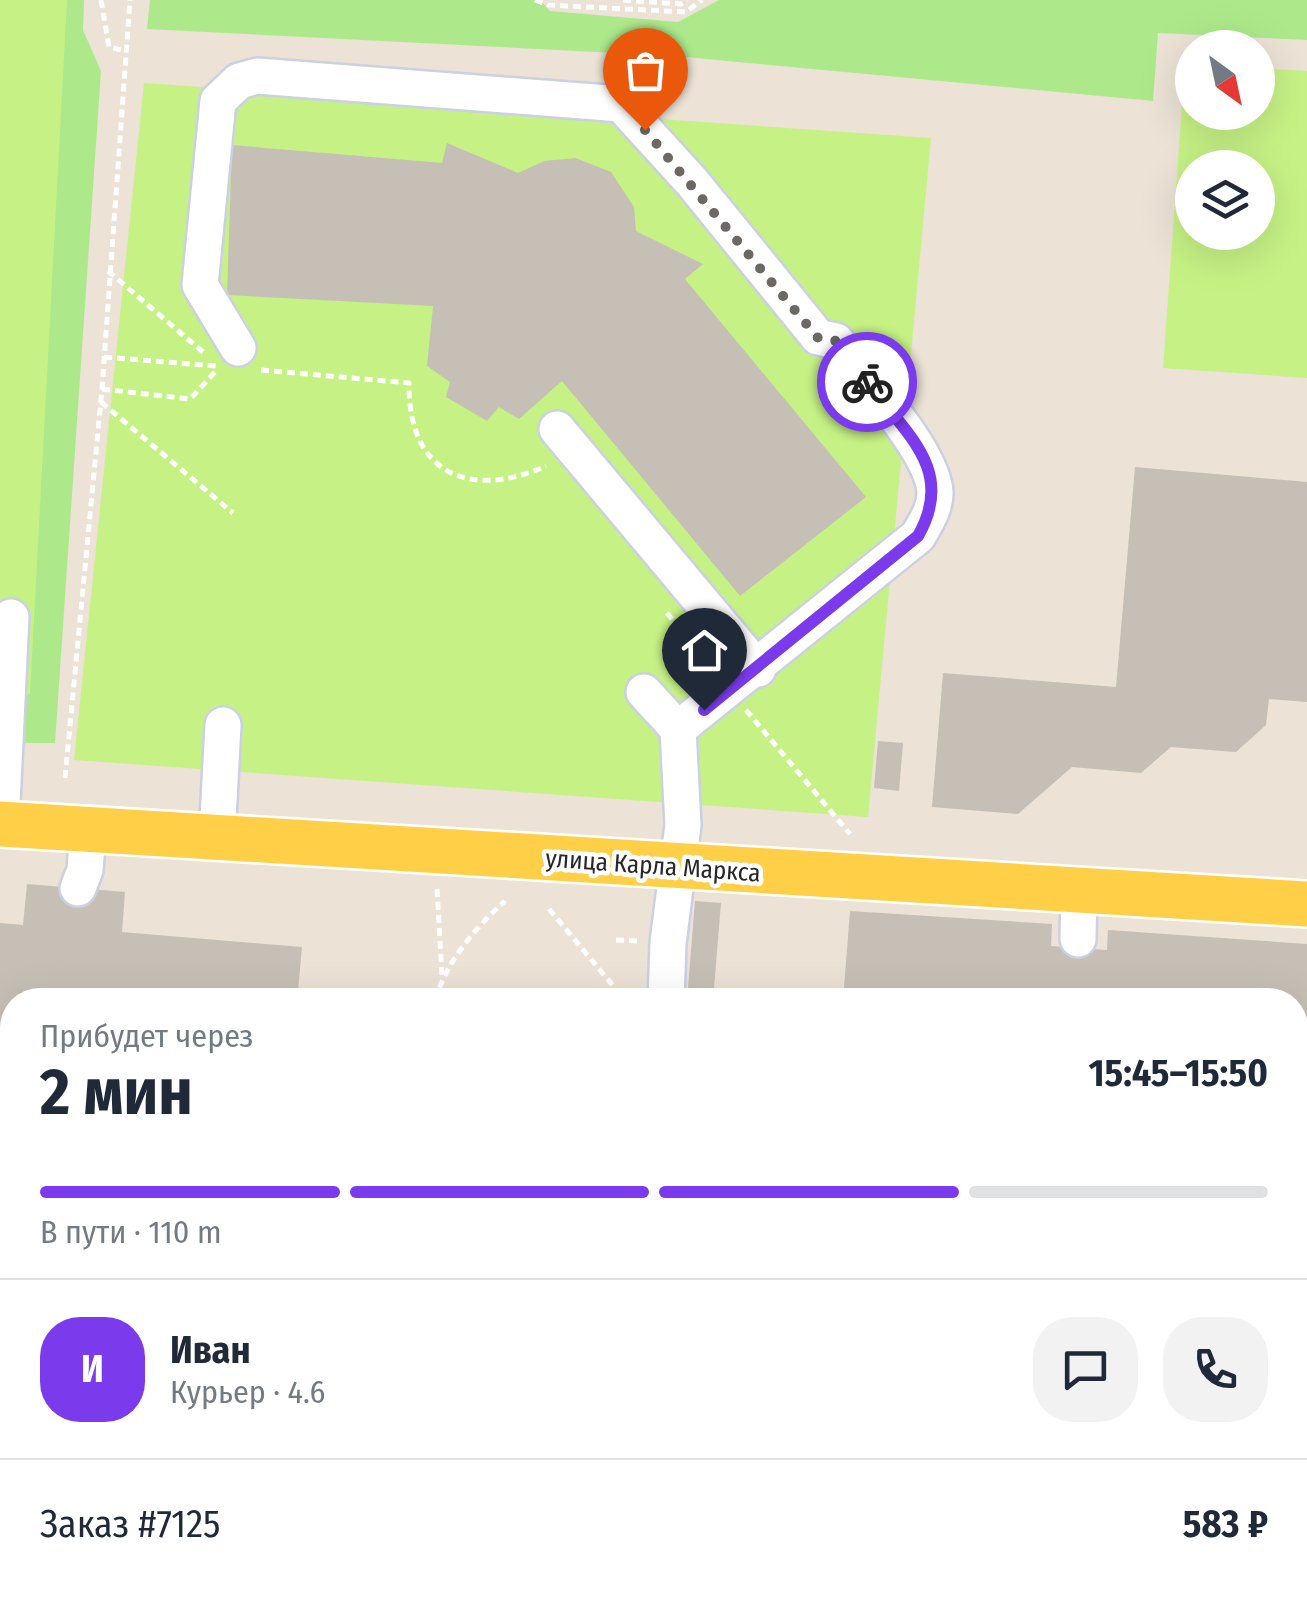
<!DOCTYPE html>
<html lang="ru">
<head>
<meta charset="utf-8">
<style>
  body { margin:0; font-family:"Fira Sans Condensed",sans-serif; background:#f2f2f3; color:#1f2937; height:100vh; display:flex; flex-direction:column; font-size:38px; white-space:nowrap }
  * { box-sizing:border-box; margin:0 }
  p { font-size:32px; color:#747a83 }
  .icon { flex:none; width:55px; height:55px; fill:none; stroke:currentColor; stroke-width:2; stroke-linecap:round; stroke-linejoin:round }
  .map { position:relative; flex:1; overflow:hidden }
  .side { position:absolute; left:0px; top:988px; width:1308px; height:622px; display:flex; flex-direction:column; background:#fff; border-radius:40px 40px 0 0; box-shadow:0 10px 40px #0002 }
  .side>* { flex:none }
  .needle { width:65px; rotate:147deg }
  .fabs { position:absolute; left:1175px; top:30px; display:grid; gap:20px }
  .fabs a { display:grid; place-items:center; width:100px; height:100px; border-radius:50%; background:#fff; box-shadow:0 10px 40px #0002; font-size:50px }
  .pin { position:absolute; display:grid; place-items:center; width:85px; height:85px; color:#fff; margin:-102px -42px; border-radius:50% 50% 50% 0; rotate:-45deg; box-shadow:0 0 10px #0007 }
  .pin .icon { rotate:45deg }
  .courier { position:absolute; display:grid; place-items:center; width:100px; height:100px; margin:-50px; border:8px solid #7c3aed; border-radius:50%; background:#fff; color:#222; box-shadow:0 2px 12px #0007 }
  .head em { font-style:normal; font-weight:700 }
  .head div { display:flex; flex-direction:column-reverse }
  .head { display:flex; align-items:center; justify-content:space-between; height:170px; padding:0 40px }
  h1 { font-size:65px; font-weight:700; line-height:75px }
  .bar { display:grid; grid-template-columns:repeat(4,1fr); gap:15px 10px; align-content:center; height:120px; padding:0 40px }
  .bar i { height:12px; border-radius:8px; background:#e0e1e3 }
  .bar .active { background:#7c3aed }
  .bar p { grid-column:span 4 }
  .line { display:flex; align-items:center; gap:25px; padding:0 40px; border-top:2px solid #e0e1e3 }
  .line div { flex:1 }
  .round { display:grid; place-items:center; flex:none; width:105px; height:105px; border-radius:40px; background:#f2f2f3 }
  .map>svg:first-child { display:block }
</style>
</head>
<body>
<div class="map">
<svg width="1307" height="1608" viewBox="0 0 1307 1608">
  <rect width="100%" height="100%" fill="#ece2d6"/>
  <!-- green -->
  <g fill="#ade98b">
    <path d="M0 0H84L83 30 101 71 55 743H16Z"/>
    <path d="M150 0H540L550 11 678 22 719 0H1307V40L1158 33 1153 101 675 56 147 29Z"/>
    <path d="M1295 1116 1307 1117V1153H1295Z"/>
    <path d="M784 1598H835V1608H783Z"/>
  </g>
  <!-- pitch -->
  <g fill="#c6f285" fill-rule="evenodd">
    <path d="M0 0H67L30 693 9 708 0 709Z"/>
    <path d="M1185 63H1192V112H1258V68L1307 71V378L1163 368ZM1192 168H1258V232H1192Z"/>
    <path d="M144 83 931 138 868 817 74 760Z"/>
  </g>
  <!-- building -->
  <g fill="#c6bfb6">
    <path d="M447 143 518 173 544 161 576 158 611 172 634 207 636 231 703 264 685 279 866 497 740 596 562 381 519 419 499 407 487 421 446 397 450 382 427 366 433 306 227 295 232 145 442 163Z"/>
    <path d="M1135 467 1307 482V702L1269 699 1266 725 1236 752 1171 747 1141 773 1072 767 1018 814 932 807 943 673 1116 687Z"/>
    <path d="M878 741 903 743 899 791 874 788Z"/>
    <path d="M27 884 125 892 122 932 302 947 298 991 373 1000H12V1075L0 1074V923L23 925Z"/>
    <path d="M695 901 721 903 713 1000H687Z"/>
    <path d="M850 911 1052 924 1051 946 1107 950 1108 930 1307 944V1113L1295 1112V1000H843Z"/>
    <path d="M1295 1213 1307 1214V1282L1295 1281Z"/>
    <path d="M1015 1598H1085L1081 1600 1088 1608H1023Z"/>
    <path d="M1116 1598H1171L1277 1608H1115Z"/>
  </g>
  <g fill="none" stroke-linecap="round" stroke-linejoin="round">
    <!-- minor casing -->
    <g stroke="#cbd0e2" stroke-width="40">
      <g id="minor">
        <path d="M238 348 200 285 218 101 239 81 257 76 621 104 692 182 818 337 836 341C861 375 934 452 935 493 935 509 926 522 918 536L678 729"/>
        <path d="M557 429 758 669"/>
        <path d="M644 692 678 729 683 825 668 943 666 1000"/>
        <path d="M1 824 11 617"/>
        <path d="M217 838 223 725"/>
        <path d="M78 888 85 870 88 830"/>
        <path d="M1078 939 1079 891"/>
        <path d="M0 1180 12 1181"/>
        <path d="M179 1598 358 1608"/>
        <path d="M906 1598 915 1608"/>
        <path d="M16 1608 17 1598"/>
        <path d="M433 1608 434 1598"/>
        <path d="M690 1608 697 1598"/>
      </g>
    </g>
    <!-- major casing -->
    <g stroke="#fff" stroke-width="50">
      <path id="major" d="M0 824 1307 904"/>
    </g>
    <!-- path -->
    <g stroke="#fff" stroke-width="5" stroke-dasharray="8 5" stroke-linecap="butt">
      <path d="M101 0 109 47 126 51"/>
      <path d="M535 0 548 5 686 12 702 0"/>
      <path d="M623 0 681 4 687 0"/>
      <path d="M108 271 203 352"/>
      <path d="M104 357 216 366"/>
      <path d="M261 370 409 383C408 474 469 500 546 466"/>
      <path d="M102 389 190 399 216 371"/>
      <path d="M101 402 233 513"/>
      <path d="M667 613 711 667"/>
      <path d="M746 710 850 834"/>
      <path d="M65 778 102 389 130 0"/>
      <path d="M437 889 442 976"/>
      <path d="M549 909 615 988"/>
      <path d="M616 940 638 941"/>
      <path d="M435 1000C447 961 475 928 505 901"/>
      <path d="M0 1224 12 1225"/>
      <path d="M1295 1539H1307"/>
      <path d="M776 1608 777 1598"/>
      <path d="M1093 1608 1104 1598"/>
    </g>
    <!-- minor -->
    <use href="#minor" stroke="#fff" stroke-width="35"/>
    <!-- major -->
    <use href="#major" stroke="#ffd047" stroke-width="45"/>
  </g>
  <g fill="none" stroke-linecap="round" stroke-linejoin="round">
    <!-- done -->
    <path stroke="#6c6864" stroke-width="10" stroke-dasharray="0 18" d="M645 130 818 338 836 341 867 382"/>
    <!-- route -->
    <path stroke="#7c3aed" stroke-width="12" d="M704 710 918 536C956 470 906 434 867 382"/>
  </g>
  <g text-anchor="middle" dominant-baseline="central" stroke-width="9" stroke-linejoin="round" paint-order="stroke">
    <!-- street labels -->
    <g font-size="25" fill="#272727" stroke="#fff">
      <text transform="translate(653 866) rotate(4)">улица Карла Маркса</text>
    </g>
  </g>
</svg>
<div class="fabs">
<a><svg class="needle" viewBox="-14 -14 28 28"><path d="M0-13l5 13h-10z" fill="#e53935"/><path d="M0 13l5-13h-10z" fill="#747a83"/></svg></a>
<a><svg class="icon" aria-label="layers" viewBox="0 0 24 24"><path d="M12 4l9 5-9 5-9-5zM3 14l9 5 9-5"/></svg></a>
</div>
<div class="pin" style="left:645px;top:130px;background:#ea580c"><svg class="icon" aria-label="bag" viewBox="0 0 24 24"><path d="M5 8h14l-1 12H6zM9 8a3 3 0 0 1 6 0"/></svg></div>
<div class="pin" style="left:704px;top:710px;background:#1f2937"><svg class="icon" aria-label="home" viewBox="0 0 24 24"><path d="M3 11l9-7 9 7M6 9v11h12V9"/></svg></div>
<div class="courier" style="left:867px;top:382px"><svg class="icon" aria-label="bike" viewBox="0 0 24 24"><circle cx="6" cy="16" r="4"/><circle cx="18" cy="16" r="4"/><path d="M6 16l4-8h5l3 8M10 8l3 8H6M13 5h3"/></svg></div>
<section class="side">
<div class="head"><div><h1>2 мин</h1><p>Прибудет через</p></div><em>15:45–15:50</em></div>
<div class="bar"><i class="active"></i><i class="active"></i><i class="active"></i><i></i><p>В пути · 110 m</p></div>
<div class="line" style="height:180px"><b class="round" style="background:#7c3aed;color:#fff">И</b><div><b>Иван</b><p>Курьер · 4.6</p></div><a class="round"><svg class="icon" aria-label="chat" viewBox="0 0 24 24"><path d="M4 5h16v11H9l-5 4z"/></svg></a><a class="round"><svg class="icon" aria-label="phone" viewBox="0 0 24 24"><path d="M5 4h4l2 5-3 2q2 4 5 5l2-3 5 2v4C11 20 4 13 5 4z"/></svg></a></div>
<div class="line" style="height:130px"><div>Заказ #7125</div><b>583 ₽</b></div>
</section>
</div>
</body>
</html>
